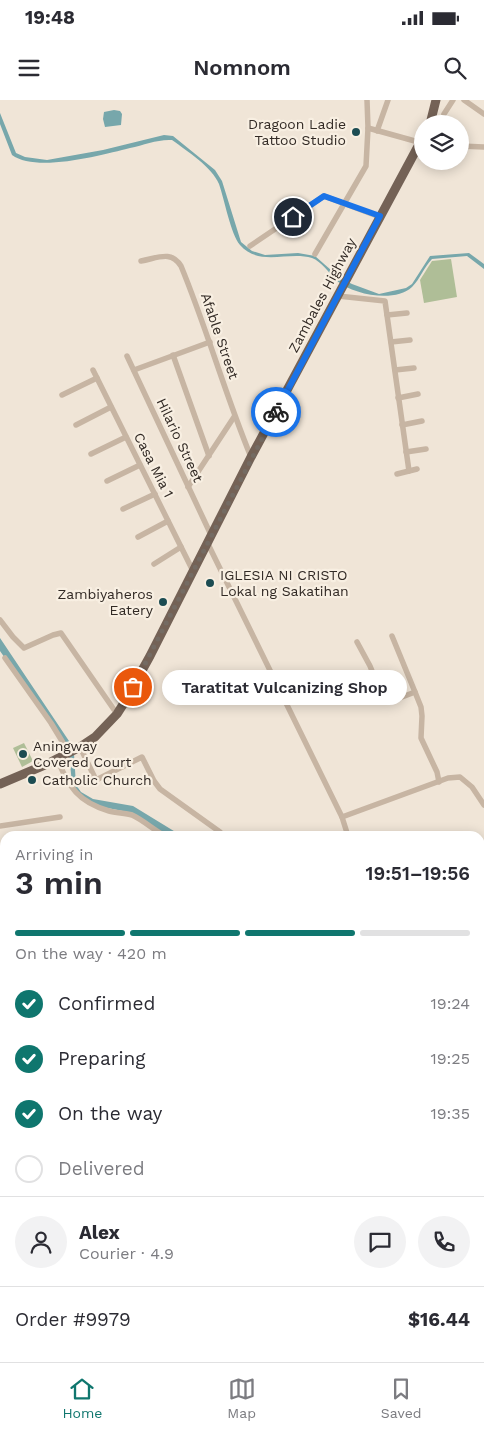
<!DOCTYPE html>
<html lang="en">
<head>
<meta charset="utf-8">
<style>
  body { margin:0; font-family:"Work Sans",sans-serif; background:#f2f2f3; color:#2b2b33; height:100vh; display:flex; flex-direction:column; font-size:19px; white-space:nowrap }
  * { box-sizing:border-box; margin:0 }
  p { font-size:16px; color:#7c7c81 }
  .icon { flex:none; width:28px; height:28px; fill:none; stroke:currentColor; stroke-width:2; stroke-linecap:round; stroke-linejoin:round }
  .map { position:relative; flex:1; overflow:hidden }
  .details { position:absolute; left:0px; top:731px; width:485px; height:531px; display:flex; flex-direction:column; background:#fff; border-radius:15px 15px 0 0; box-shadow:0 2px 12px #0003 }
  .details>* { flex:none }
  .controls { position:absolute; left:414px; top:15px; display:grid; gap:10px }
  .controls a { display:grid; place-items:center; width:55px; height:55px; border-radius:50%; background:#fff; box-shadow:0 2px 12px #0003; font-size:25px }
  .pin { position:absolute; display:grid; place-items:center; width:42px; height:42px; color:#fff; margin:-21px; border:2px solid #fff; border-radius:50%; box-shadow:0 1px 5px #0007 }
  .courier { position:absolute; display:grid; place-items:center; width:50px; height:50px; margin:-25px; border:4px solid #1a73e8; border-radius:50%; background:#fff; color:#222; box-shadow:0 1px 6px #0007 }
  .bubble { position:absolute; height:35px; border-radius:18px; background:#fff; box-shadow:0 2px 12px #0003; font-size:16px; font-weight:600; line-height:35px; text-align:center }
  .overview em { font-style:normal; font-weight:600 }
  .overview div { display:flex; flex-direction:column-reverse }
  .overview { display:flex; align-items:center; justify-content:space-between; height:85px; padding:0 15px }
  h1 { font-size:32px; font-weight:600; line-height:38px }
  .bar { display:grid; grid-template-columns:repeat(4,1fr); gap:8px 5px; align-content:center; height:60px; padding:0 15px }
  .bar i { height:6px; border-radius:4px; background:#e1e1e2 }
  .bar .selected { background:#0f766e }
  .bar p { grid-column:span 4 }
  .line { display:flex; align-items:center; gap:12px; padding:0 15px; border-top:1px solid #e1e1e2 }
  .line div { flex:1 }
  .round { display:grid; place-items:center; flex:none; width:52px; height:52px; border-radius:26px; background:#f2f2f3 }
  ol { padding:0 15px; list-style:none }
  li { display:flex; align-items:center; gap:15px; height:55px }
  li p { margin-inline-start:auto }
  li .icon { padding:5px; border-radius:50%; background:#0f766e; color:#fff; stroke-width:4 }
  li:last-child { color:#7c7c81 }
  li i { width:28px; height:28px; border:2px solid #e1e1e2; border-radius:50% }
  .status { display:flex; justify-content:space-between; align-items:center; height:35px; padding:0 25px; background:#fff; direction:ltr }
  .status svg { height:14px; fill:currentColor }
  header { display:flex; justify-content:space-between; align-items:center; height:65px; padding:0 15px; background:#fff; font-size:22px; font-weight:600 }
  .tabs { display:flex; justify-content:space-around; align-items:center; height:70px; border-top:1px solid #e1e1e2; background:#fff; font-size:14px; color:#7c7c81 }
  .tabs a { display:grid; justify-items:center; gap:2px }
  .tabs .selected { color:#0f766e }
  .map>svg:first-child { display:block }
</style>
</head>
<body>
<div class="status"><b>19:48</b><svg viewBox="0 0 49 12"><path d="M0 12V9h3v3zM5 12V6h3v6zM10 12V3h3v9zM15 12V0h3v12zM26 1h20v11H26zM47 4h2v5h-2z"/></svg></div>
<header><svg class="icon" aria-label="menu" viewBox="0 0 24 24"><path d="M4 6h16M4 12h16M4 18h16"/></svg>Nomnom<svg class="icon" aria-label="search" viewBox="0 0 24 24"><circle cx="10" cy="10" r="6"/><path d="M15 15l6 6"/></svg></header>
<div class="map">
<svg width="484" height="1262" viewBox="0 0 484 1262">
  <rect width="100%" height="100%" fill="#f0e5d7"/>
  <!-- green -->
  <g fill="#afbe97">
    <path d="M451 159 457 197 424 203 420 180 432 161Z"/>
    <path d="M24 643 33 661 22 667 13 648Z"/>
    <path d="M5 1109V1258H206L210 1262H0V1116Z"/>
  </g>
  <!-- water -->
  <g fill="#77a7ab">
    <path d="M114 10 120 11 122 14 121 25 105 27 103 19 104 12Z"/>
    <path d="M0 13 16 53 25 57 47 60 103 50 164 35 173 36 215 70 222 81 241 142 252 151 265 155 298 153 315 156 340 178 352 184 379 194 406 188 412 184 430 156 469 153 484 164V169L467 156 432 159C424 167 420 179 412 187 395 203 354 195 337 181 330 174 321 161 312 158 288 151 259 167 240 145 231 135 224 98 219 84 212 67 187 51 172 40 158 39 144 45 130 48 102 55 36 73 12 55L0 24Z"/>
    <path d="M0 538 69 641 74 654 76 685 81 692 93 699 133 706 182 736H167L133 713 92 705 77 694 72 683 69 654 33 598 0 551Z"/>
  </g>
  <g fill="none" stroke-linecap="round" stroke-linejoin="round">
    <!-- street -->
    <g stroke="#c7b5a3" stroke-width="5.5">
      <path d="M464 0 484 14"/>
      <path d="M444 14 453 0"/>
      <path d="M437 24 440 21"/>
      <path d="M368 28 422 43"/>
      <path d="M377 31 388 0"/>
      <path d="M460 46 484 47"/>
      <path d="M250 146 324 96 380 117"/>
      <path d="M315 154 366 66 368 28 367 0"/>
      <path d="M141 161C158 158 171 150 181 166 207 229 225 294 251 357"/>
      <path d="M338 196 385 201 409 371"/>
      <path d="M387 215 407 213"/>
      <path d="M391 242 410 240"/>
      <path d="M173 255 209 356"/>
      <path d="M127 256 211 435"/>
      <path d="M93 270 193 471"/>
      <path d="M134 270 210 242"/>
      <path d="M395 270 414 268"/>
      <path d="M62 295 97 278"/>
      <path d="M398 298 418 294"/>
      <path d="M76 325 111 307"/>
      <path d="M402 325 422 321"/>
      <path d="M406 352 426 349"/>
      <path d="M91 354 126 337"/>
      <path d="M397 374 417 369"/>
      <path d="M107 381 140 365"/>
      <path d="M188 387 234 317"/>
      <path d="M123 409 155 394"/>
      <path d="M138 437 168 421"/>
      <path d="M207 442 342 717 348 736"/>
      <path d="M154 464 181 447"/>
      <path d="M0 520 13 537 24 548 53 535 61 533 117 614"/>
      <path d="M392 536 415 592"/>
      <path d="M357 542 370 566 383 598 389 602 415 592 421 607 422 616 421 638 437 672 439 682"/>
      <path d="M5 558 51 623 65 646 66 654"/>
      <path d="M80 647 96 680 142 657 154 681 160 689 220 732 223 736"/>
      <path d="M57 659C69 687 78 702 109 711 116 713 125 713 132 715 143 720 154 730 165 736"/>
      <path d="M342 717 448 678 460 677 472 687 484 705"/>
      <path d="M0 726 60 717"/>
      <path d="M480 1102 484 1107"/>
      <path d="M480 1198 484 1196"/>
      <path d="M480 1247 484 1246"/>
      <path d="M333 1262 348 1260 355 1258"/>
    </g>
    <!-- primary -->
    <g stroke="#746256" stroke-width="9">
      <path d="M430 24 436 0"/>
      <path d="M0 684 47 664 80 647 95 637 117 614 124 603 150 556 251 357 422 39"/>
    </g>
  </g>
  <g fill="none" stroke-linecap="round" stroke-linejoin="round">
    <!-- done -->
    <path stroke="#746b63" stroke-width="5" stroke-dasharray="0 9" d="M133 587 276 312"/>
    <!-- route -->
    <path stroke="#1a73e8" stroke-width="6" d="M276 312 380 116 324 96 293 117"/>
  </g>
  <!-- markers -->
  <g fill="#1c4c52" stroke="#f8efe2" stroke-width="2">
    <circle cx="356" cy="32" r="5"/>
    <circle cx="210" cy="483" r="5"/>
    <circle cx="163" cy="502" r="5"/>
    <circle cx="23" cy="654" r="5"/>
    <circle cx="32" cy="680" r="5"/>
  </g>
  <g text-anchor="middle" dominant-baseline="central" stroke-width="4.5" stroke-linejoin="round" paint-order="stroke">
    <!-- poi labels -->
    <g font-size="14" fill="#322a25" stroke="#f8efe2" text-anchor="start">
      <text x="346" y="24" text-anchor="end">Dragoon Ladie<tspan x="346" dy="16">Tattoo Studio</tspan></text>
      <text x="220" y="475">IGLESIA NI CRISTO<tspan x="220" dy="16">Lokal ng Sakatihan</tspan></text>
      <text x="153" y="494" text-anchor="end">Zambiyaheros<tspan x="153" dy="16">Eatery</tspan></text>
      <text x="33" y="646">Aningway<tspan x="33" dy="16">Covered Court</tspan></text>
      <text x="42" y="680">Catholic Church</text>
    </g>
    <!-- street labels -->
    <g font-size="14" fill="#322a25" stroke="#f8efe2">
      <text transform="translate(322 195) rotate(-62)">Zambales Highway</text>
      <text transform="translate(220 236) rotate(71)">Afable Street</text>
      <text transform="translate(180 340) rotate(65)">Hilario Street</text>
      <text transform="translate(154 365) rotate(63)">Casa Mia 1</text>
    </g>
  </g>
</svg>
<div class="controls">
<a><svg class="icon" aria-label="layers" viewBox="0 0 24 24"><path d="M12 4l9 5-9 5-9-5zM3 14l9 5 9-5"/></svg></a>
</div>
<div class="pin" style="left:133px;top:587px;background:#ea580c"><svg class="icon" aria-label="bag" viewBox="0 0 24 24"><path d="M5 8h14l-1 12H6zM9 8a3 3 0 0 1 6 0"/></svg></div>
<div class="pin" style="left:293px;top:117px;background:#1f2937"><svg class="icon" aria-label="home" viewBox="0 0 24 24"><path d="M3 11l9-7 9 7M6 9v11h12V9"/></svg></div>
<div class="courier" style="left:276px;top:312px"><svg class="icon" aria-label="bike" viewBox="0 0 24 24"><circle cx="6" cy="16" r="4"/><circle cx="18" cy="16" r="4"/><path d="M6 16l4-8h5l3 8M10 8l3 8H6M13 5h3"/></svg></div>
<div class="bubble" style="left:162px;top:570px;width:245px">Taratitat Vulcanizing Shop</div>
<section class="details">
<div class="overview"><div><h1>3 min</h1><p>Arriving in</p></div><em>19:51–19:56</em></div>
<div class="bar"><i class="selected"></i><i class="selected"></i><i class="selected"></i><i></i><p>On the way · 420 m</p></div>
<ol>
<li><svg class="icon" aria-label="check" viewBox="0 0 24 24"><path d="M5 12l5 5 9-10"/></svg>Confirmed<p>19:24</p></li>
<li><svg class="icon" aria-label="check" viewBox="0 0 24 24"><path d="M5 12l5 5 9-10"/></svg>Preparing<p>19:25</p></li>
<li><svg class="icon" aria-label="check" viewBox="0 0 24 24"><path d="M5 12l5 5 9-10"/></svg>On the way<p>19:35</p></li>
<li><i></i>Delivered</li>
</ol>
<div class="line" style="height:90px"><a class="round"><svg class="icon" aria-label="person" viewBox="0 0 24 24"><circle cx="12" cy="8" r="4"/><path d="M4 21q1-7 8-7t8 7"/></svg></a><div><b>Alex</b><p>Courier · 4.9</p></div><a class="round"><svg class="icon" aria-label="chat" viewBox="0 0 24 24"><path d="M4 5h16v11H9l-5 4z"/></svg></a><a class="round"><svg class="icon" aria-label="phone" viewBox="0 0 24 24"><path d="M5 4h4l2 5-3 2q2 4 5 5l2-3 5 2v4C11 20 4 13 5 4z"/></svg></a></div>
<div class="line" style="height:65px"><div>Order #9979</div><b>$16.44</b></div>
</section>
</div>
<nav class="tabs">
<a class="selected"><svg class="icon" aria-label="home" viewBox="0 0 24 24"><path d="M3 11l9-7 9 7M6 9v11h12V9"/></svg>Home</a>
<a><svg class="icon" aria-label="map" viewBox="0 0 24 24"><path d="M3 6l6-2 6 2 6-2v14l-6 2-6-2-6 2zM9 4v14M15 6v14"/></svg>Map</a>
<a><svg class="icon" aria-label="saved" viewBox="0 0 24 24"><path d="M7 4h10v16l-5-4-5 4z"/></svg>Saved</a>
</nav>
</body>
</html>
